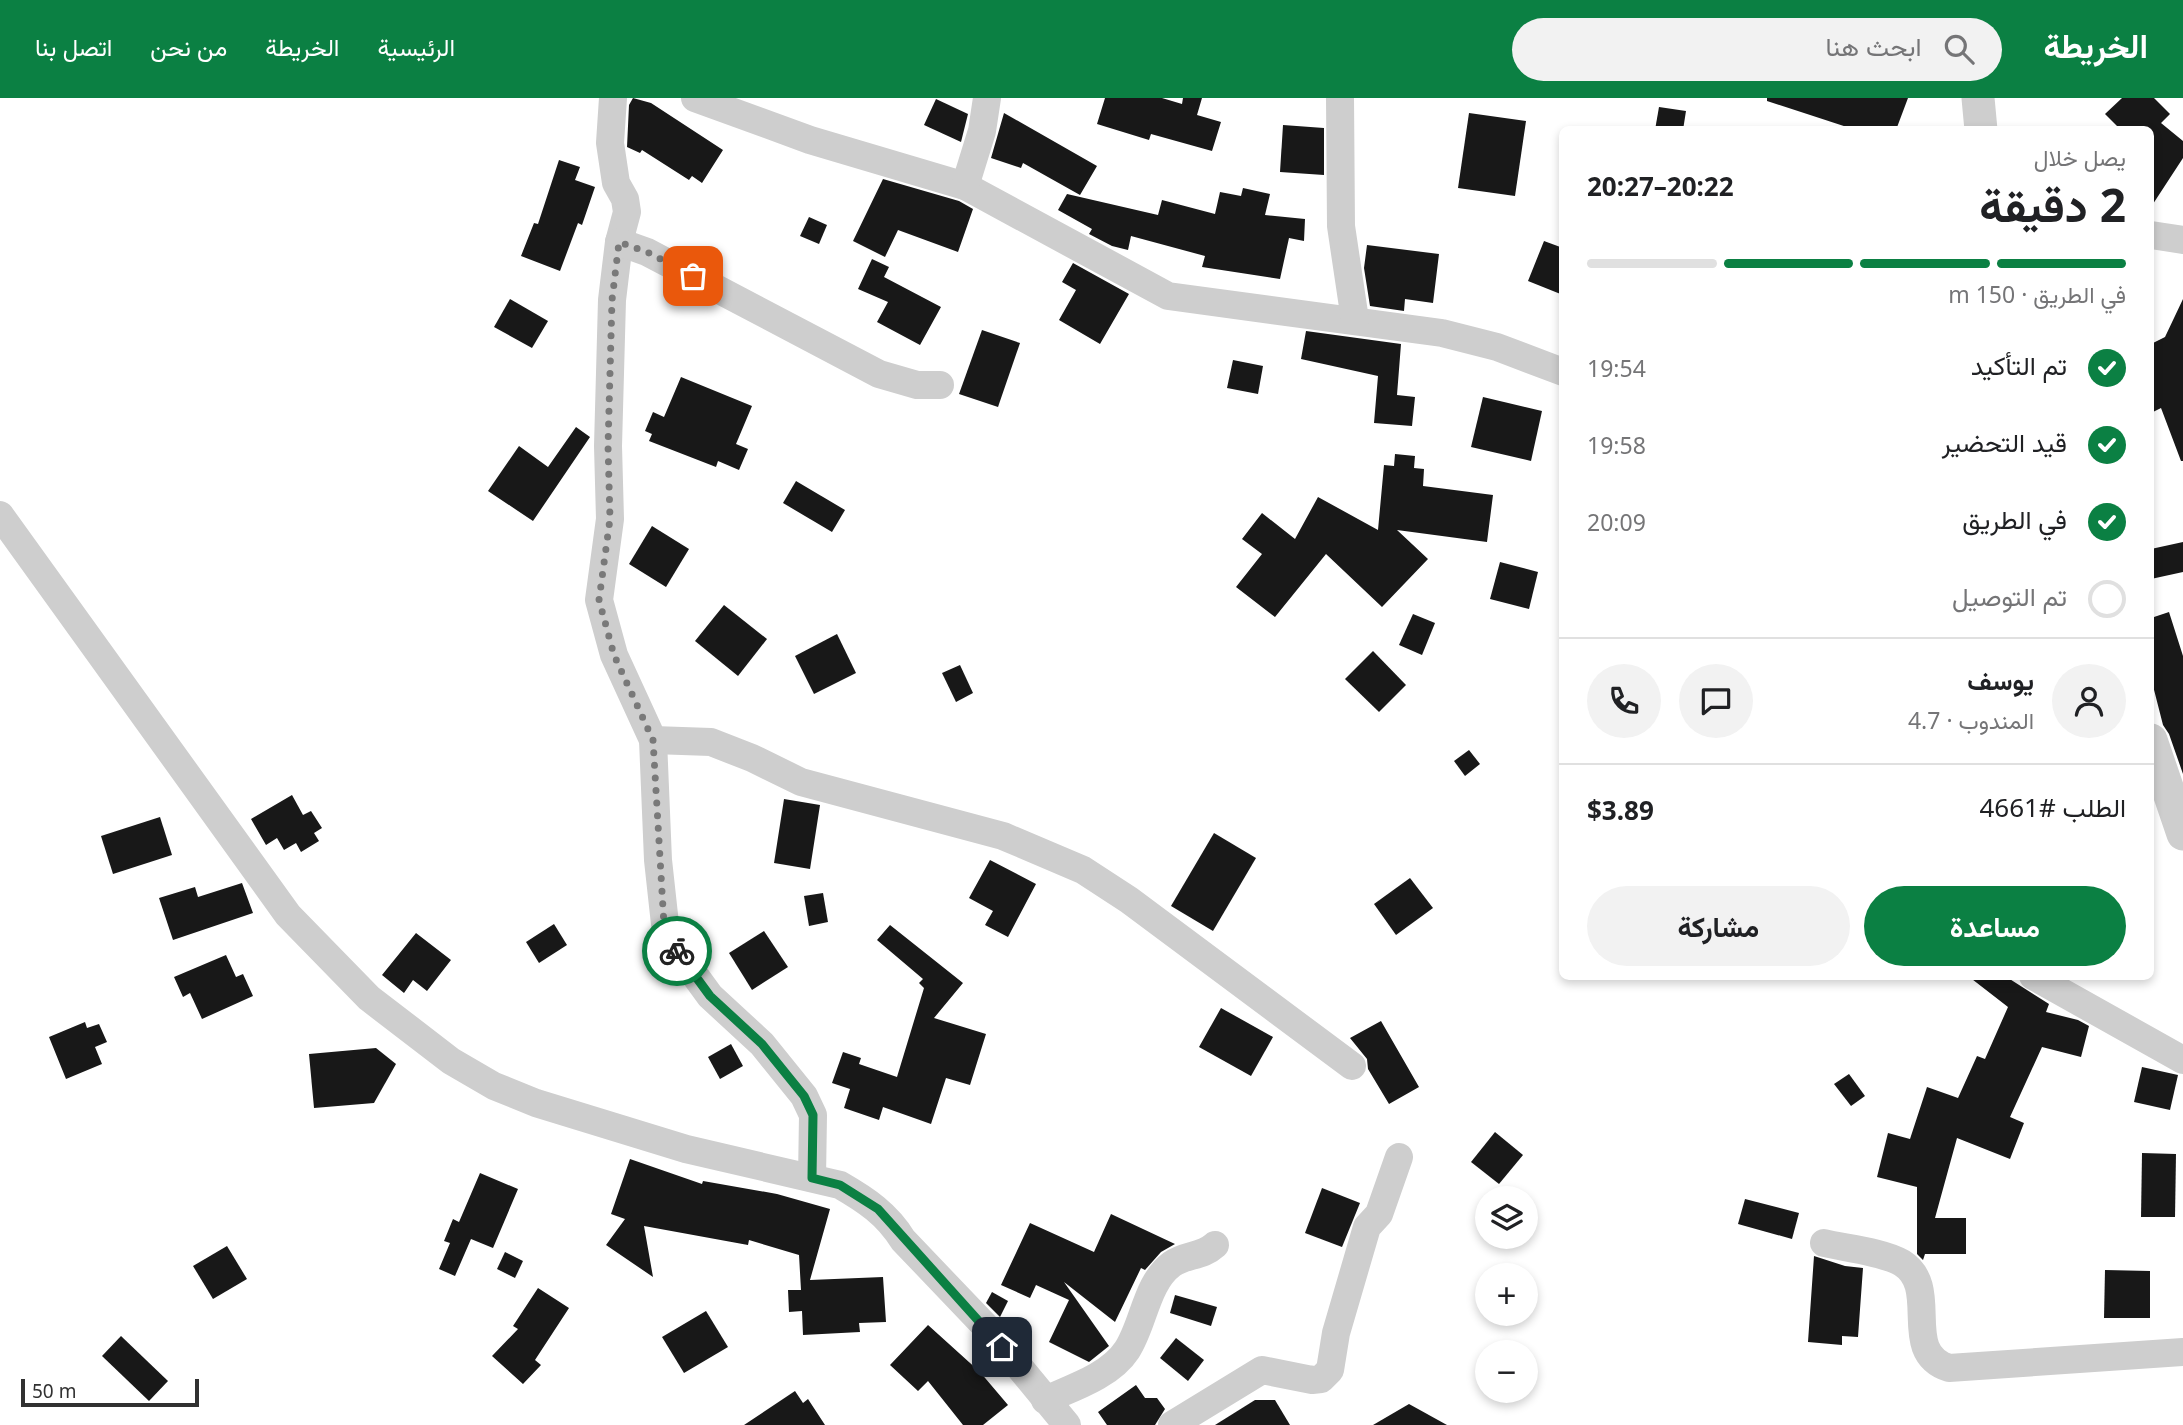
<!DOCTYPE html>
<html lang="ar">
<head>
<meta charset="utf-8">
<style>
  body { margin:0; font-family:"Noto Sans",Vazirmatn,sans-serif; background:#f2f2f2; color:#202124; direction:rtl; height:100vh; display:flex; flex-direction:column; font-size:26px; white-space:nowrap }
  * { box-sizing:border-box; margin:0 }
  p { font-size:23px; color:#757577 }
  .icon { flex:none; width:38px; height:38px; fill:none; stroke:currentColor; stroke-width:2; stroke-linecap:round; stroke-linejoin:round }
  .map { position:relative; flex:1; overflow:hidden; direction:ltr }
  .drawer { position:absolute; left:1559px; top:28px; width:595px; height:854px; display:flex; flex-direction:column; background:#fff; border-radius:10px; box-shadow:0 4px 10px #0003; direction:rtl }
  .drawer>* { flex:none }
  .buttons { position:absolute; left:1475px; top:1088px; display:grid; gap:14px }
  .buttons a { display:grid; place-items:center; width:63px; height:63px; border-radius:50%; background:#fff; box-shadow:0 4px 10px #0003; font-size:35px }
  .scale { position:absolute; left:21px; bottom:18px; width:178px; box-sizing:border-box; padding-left:7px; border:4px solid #313131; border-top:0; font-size:19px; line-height:24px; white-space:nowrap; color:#313131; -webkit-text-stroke:5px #fff; paint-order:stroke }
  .pin { position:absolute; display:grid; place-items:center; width:60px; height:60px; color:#fff; margin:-30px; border-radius:14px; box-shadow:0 4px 10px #0006 }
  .courier { position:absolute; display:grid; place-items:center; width:70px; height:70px; margin:-35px; border:5px solid #0b8043; border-radius:50%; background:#fff; color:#222; box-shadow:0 2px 9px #0007 }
  .overview em { font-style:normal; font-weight:700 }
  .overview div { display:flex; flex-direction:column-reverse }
  .overview { display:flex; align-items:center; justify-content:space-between; height:119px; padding:0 28px }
  h1 { font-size:46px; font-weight:700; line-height:52px }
  .bar { display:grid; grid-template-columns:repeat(4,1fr); gap:10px 7px; align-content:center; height:84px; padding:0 28px }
  .bar i { height:9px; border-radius:5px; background:#e0e0e0 }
  .bar .active { background:#0b8043 }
  .bar p { grid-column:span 4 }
  .line { display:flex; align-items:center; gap:18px; padding:0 28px; border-top:2px solid #e0e0e0 }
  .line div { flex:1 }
  .round { display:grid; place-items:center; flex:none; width:74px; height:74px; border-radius:37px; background:#f2f2f2 }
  ol { padding:0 28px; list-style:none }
  li { display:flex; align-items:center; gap:21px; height:77px }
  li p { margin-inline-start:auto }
  li .icon { padding:7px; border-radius:50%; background:#0b8043; color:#fff; stroke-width:4 }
  li:last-child { color:#757577 }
  li i { width:38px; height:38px; border:4px solid #e0e0e0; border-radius:50% }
  .cta { display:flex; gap:14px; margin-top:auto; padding:14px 28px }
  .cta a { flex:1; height:80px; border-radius:42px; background:#0b8043; color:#fff; font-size:28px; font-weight:700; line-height:80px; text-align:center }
  .cta a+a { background:#f2f2f2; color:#202124 }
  header { display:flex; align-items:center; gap:42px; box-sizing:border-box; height:98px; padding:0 35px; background:#0b8043; color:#fff }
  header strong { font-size:33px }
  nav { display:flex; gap:38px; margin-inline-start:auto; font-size:24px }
  .search { width:490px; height:63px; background:#f2f2f2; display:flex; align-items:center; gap:18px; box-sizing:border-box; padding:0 24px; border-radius:38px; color:#757577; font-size:26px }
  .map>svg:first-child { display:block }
</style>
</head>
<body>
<header>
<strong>الخريطة</strong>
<div class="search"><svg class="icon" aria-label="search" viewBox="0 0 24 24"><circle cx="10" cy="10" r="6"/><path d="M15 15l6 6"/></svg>ابحث هنا</div>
<nav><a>الرئيسية</a><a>الخريطة</a><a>من نحن</a><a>اتصل بنا</a></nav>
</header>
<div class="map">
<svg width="2183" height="1327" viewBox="0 0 2183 1327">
  <rect width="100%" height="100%" fill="#fff"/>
  <!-- building -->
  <g fill="#181818">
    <path d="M633 0 651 5 723 52 702 85 692 78 689 82 642 52 640 55 627 49 629 7Z"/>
    <path d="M1105 0H1162L1182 6 1183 0H1202L1197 17 1221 24 1212 53 1151 36 1149 42 1097 26Z"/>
    <path d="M1767 0H1908L1896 32H1856L1767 3Z"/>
    <path d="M2122 0H2154L2170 16 2161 25 2183 43V60L2151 109V32H2121L2105 16Z"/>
    <path d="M936 1 968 16 961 44 924 27Z"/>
    <path d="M1659 9 1686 13 1683 32H1655Z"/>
    <path d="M1004 15 1097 68 1080 97 1023 65 1021 70 991 60Z"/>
    <path d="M1469 15 1526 23 1515 98 1458 90Z"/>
    <path d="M1283 27 1324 30V77L1280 74Z"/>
    <path d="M559 62 580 69 575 82 595 89 582 127 578 125 560 173 521 158 534 125 538 126Z"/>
    <path d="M883 81 959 103 973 111 958 154 898 132 885 159 853 143Z"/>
    <path d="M1243 90 1270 96 1265 117 1305 121 1304 143 1289 140 1280 181 1202 169 1205 158 1131 138 1128 152 1112 148 1089 136 1092 131 1058 112 1067 96 1158 117 1162 102 1215 116 1220 94 1241 98Z"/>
    <path d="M809 119 827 127 819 146 800 138Z"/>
    <path d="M1544 143 1563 150V197L1528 183Z"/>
    <path d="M1367 147 1439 156 1433 205 1405 201 1404 213 1370 208 1364 170Z"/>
    <path d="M872 161 889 169 884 179 941 209 920 247 877 224 888 204 858 191Z"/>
    <path d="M1073 165 1129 196 1100 246 1059 222 1076 192 1062 184Z"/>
    <path d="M510 201 548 223 532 250 494 229Z"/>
    <path d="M2183 201V363H2181L2161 310 2151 315V246L2165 239Z"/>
    <path d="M982 232 1020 245 998 309 959 296Z"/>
    <path d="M1306 233 1401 246 1397 297 1415 299 1412 328 1374 325 1378 278 1301 261Z"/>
    <path d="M1233 262 1263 268 1258 296 1227 290Z"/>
    <path d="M681 279 752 308 736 346 748 351 739 372 718 363 716 369 649 343 652 336 645 333 653 314 664 319Z"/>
    <path d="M1483 299 1542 313 1531 363 1471 349Z"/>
    <path d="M576 329 590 339 533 423 488 393 519 348 548 369Z"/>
    <path d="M1395 356 1415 358 1414 370 1424 371 1423 388 1493 397 1487 444 1397 432 1428 461 1382 509 1326 456 1275 519 1236 489 1262 456 1242 441 1262 415 1295 441 1318 399 1378 432 1384 367 1394 368Z"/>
    <path d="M796 383 845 412 832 434 783 405Z"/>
    <path d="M652 428 689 451 666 489 629 466Z"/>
    <path d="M2183 444V474L2151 481V451Z"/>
    <path d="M1500 464 1538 474 1529 511 1490 501Z"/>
    <path d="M724 507 767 541 738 578 695 543Z"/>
    <path d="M2169 514 2183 558V676L2169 636 2163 627 2151 580V520Z"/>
    <path d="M1413 516 1435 525 1422 557 1399 547Z"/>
    <path d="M837 536 856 575 814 596 795 558Z"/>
    <path d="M1373 553 1406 587 1379 614 1345 581Z"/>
    <path d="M960 567 973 595 956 604 942 575Z"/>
    <path d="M1469 652 1480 666 1465 678 1454 663Z"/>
    <path d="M292 697 303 717 311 713 322 730 314 735 319 743 301 754 296 745 284 752 277 740 266 747 251 721Z"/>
    <path d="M784 701 820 707 810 771 774 765Z"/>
    <path d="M160 719 172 757 113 776 101 738Z"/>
    <path d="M1214 735 1256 760 1213 833 1171 808Z"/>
    <path d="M990 762 1036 786 1008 839 985 827 993 813 969 800Z"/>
    <path d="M1410 780 1433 810 1396 837 1374 806Z"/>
    <path d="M242 785 253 815 173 842 159 800 195 789 198 799Z"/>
    <path d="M823 795 828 824 809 828 804 798Z"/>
    <path d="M554 826 567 847 539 865 526 844Z"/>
    <path d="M890 827 963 885 934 920 986 936 970 987 946 980 931 1026 883 1009 879 1022 844 1010 850 991 832 985 843 954 861 960 859 966 897 979 924 890 919 885 923 881 877 842Z"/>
    <path d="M764 833 788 869 752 892 729 855Z"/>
    <path d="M416 835 451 862 427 893 413 882 404 895 382 877Z"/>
    <path d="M226 857 236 879 243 876 253 898 202 921 190 895 183 899 174 879Z"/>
    <path d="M1968 878H2005L2049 906 2046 914 2078 922 2089 928 2081 959 2042 949 2010 1019 2024 1025 2010 1061 1957 1040 1935 1120H1966V1156H1925L1923 1162 1917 1156V1089L1877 1079 1888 1035 1910 1041 1927 989 1958 1000 1977 958 1985 961 2008 909Z"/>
    <path d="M1221 910 1273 939 1251 978 1199 949Z"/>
    <path d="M1381 923 1419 989 1389 1006 1368 971 1367 961 1350 940Z"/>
    <path d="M85 924 87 930 99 926 107 944 95 949 102 966 66 981 49 939Z"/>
    <path d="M731 946 743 968 720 981 708 959Z"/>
    <path d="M376 950 396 966 374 1005 314 1010 309 956Z"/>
    <path d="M2142 969 2178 977 2170 1012 2134 1004Z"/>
    <path d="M1849 976 1865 998 1851 1008 1834 986Z"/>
    <path d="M1495 1034 1523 1057 1499 1086 1471 1064Z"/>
    <path d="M2142 1055 2176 1056 2175 1119H2141Z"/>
    <path d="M630 1061 702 1086 703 1083 777 1096 830 1111 810 1182 883 1179 886 1224 859 1225 860 1234 803 1237 802 1213 789 1214 788 1192H801L799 1157 749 1142 748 1147 644 1128 653 1179 606 1147 625 1121 611 1116Z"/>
    <path d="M480 1075 518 1091 493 1150 471 1141 455 1178 439 1171 450 1145 444 1143 453 1121 459 1124Z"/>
    <path d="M1322 1090 1360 1105 1342 1149 1305 1135Z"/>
    <path d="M1745 1101 1799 1115 1792 1141 1738 1126Z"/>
    <path d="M1111 1116 1175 1146 1161 1154 1145 1172 1141 1170 1115 1224 1064 1184 1109 1248 1089 1264 1049 1244 1069 1202 1036 1187 1030 1200 1001 1187 1030 1125 1094 1154Z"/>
    <path d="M227 1148 247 1181 213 1201 193 1168Z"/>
    <path d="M505 1154 523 1163 515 1180 497 1171Z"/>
    <path d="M1814 1158 1845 1168 1863 1170 1858 1239 1842 1238V1247L1808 1244Z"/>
    <path d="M2105 1172 2150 1173V1220H2104Z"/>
    <path d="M538 1190 569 1210 535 1262 541 1267 523 1286 492 1258 518 1231 513 1228Z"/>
    <path d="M992 1194 1008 1203 1000 1219 986 1205Z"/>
    <path d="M1175 1197 1217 1209 1211 1228 1170 1215Z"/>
    <path d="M706 1213 728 1249 684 1275 662 1239Z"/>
    <path d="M928 1227 980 1274 1008 1307 983 1327H963L928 1283 918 1293 890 1267Z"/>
    <path d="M121 1238 168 1283 149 1303 102 1258Z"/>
    <path d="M1176 1240 1204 1262 1188 1283 1160 1260Z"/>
    <path d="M1136 1287 1145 1300H1157L1165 1311 1155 1327H1107L1098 1314Z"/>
    <path d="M795 1293 803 1305 808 1301 825 1327H744Z"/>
    <path d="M1255 1302H1275L1290 1327H1215Z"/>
    <path d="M1409 1306 1447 1327H1373Z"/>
  </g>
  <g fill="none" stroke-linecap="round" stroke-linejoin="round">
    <!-- minor -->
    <g stroke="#cecece" stroke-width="28">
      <path d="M613 0 610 45 616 85 625 101 627 114 619 144 612 202 608 348 610 421 599 502 614 557 653 642 658 762 665 826 672 846 710 898 762 946 804 998 813 1017 812 1080"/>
      <path d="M695 0 810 42 965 88 1168 198 1442 235 1497 249 1563 274"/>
      <path d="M1340 0 1341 128 1355 222"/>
      <path d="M965 88 982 33 987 0"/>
      <path d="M2151 137 2183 142"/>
      <path d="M619 144 647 154 879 276 917 287H940"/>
      <path d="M0 417 288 817 369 900 451 963 494 988 536 1005 686 1051 840 1087C866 1102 887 1116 903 1142L988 1231 1067 1327"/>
      <path d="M653 642 711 644 752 660 801 684 1003 738 1083 772 1129 802 1352 968"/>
      <path d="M2033 878 2183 962"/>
      <path d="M1824 1145C1845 1150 1884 1154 1902 1165 1942 1190 1899 1254 1949 1270L2183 1254"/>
      <path d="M1045 1302C1072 1290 1110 1278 1127 1252 1144 1226 1146 1185 1172 1166 1186 1156 1202 1159 1215 1147"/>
      <path d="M1172 1327 1262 1272 1312 1282 1321 1281 1330 1272 1336 1235 1367 1129 1379 1116 1399 1059"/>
    </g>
    <!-- tertiary -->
    <g stroke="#cecece" stroke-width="33">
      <path d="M1978 0 1981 32"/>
      <path d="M2151 642 2183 736"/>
    </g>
  </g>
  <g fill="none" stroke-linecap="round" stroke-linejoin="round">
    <!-- done -->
    <path stroke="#797979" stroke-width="7" stroke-dasharray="0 12.6" d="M677 853 664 827 653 642 614 557 599 502 610 421 608 348 612 202 619 144 647 154 693 178"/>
    <!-- route -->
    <path stroke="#0b8043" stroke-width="9" d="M677 853 710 898 762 946 804 998 813 1017 812 1080 840 1087 878 1111 1002 1249"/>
  </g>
</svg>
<div class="buttons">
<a><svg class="icon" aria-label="layers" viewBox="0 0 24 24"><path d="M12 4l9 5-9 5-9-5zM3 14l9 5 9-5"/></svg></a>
<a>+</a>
<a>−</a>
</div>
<div class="scale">50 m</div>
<div class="pin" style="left:693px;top:178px;background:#ea580c"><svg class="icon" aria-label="bag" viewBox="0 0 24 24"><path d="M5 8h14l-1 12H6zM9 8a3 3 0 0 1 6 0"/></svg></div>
<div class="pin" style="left:1002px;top:1249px;background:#1f2937"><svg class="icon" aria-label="home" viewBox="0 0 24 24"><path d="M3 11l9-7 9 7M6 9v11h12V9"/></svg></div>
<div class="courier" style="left:677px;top:853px"><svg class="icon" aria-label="bike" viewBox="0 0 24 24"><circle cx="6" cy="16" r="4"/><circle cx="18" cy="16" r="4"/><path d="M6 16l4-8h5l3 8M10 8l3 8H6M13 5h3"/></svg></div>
<section class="drawer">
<div class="overview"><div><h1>2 دقيقة</h1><p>يصل خلال</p></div><em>20:22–20:27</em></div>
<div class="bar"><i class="active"></i><i class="active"></i><i class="active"></i><i></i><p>في الطريق · 150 m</p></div>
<ol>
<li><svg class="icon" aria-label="check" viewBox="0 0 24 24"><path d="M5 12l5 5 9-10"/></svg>تم التأكيد<p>19:54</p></li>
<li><svg class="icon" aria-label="check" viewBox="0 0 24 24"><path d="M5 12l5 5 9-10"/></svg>قيد التحضير<p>19:58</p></li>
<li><svg class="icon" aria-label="check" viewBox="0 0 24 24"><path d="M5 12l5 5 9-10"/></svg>في الطريق<p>20:09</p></li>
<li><i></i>تم التوصيل</li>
</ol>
<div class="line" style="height:126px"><a class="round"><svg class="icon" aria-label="person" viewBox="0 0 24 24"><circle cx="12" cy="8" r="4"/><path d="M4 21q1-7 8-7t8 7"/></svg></a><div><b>يوسف</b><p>المندوب · 4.7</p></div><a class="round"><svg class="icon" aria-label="chat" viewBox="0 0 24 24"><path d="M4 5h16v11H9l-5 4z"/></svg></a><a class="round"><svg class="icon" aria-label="phone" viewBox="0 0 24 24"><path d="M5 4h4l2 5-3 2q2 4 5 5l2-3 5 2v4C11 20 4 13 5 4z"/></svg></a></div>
<div class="line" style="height:91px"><div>الطلب #4661</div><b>$3.89</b></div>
<div class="cta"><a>مساعدة</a><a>مشاركة</a></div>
</section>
</div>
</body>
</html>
